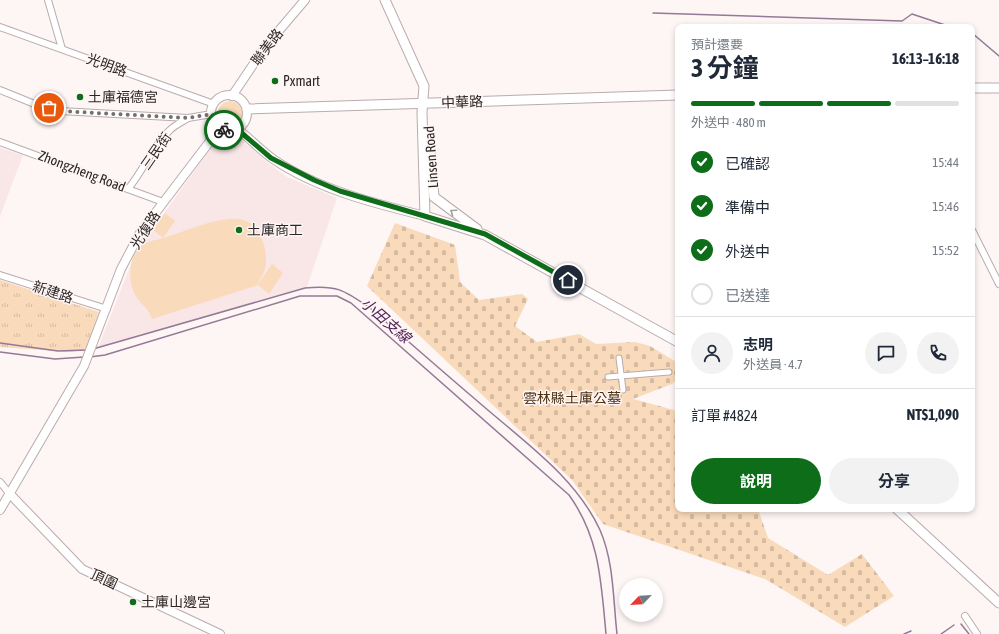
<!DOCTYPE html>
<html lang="zh-TW">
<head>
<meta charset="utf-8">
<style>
  body { margin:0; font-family:"Asap Condensed","Noto Sans TC",sans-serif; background:#f2f2f3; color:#1f2937; height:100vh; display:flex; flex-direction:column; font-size:15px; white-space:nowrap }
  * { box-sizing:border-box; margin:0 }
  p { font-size:13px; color:#747a83 }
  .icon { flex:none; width:22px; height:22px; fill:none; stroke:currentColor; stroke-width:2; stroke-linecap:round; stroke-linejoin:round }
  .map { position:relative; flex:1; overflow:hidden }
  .sheet { position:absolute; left:675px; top:24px; width:300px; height:488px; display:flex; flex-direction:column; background:#fff; border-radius:8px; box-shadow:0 2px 6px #0003 }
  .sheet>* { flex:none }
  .needle { width:26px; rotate:245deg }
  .buttons { position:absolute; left:619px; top:578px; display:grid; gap:8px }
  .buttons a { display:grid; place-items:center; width:44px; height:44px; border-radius:50%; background:#fff; box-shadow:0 2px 6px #0003; font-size:20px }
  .pin { position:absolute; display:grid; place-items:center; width:34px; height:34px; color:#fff; margin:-17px; border:2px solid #fff; border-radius:50%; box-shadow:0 1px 4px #0007 }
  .courier { position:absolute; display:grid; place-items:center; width:40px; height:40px; margin:-20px; border:3px solid #0e6d19; border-radius:50%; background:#fff; color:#222; box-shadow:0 1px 5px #0007 }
  .headline em { font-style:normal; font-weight:700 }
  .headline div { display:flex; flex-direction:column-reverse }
  .headline { display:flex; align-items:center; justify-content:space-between; height:68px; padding:0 16px }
  h1 { font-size:26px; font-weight:700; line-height:30px }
  .bar { display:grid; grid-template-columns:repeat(4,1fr); gap:6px 4px; align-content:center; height:48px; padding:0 16px }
  .bar i { height:5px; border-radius:3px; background:#e0e1e3 }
  .bar .active { background:#0e6d19 }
  .bar p { grid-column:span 4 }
  .line { display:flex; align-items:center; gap:10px; padding:0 16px; border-top:1px solid #e0e1e3 }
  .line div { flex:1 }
  .round { display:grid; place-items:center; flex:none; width:42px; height:42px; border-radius:21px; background:#f2f2f3 }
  ol { padding:0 16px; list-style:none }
  li { display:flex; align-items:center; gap:12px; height:44px }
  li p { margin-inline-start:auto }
  li .icon { padding:4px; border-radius:50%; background:#0e6d19; color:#fff; stroke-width:4 }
  li:last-child { color:#747a83 }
  li i { width:22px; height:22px; border:2px solid #e0e1e3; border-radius:50% }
  .button { display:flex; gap:8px; margin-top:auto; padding:8px 16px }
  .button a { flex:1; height:46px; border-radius:24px; background:#0e6d19; color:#fff; font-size:16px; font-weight:700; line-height:46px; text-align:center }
  .button a+a { background:#f2f2f3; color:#1f2937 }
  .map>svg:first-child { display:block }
</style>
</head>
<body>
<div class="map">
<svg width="999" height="634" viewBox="0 0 999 634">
  <defs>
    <pattern id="cemetery-stones" width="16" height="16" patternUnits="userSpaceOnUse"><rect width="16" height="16" fill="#f9dabb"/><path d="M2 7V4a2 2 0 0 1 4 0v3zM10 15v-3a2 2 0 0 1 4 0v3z" fill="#d6bba1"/></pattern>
    <pattern id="park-tufts" width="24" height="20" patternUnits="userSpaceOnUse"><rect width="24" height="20" fill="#f9dabb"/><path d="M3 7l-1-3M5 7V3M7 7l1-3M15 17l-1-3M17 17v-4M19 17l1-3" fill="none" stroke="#d6bba1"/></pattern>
  </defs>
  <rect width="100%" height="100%" fill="#fef5f5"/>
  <!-- built -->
  <g fill="#f9e6e7">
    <path d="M228 136 241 139 268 163 287 177 337 198 307 287 98 348 135 254 216 141Z"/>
    <path d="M0 148 23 155 0 216Z"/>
  </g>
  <!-- grass -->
  <g fill="#f9dabb">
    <circle cx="230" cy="113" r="12"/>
    <path d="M165 213 175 221 163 238C184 232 227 212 246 221 252 223 256 229 259 234 264 242 266 250 266 260 267 272 259 279 258 284L272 264 283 273 269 294 258 285 152 319C149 308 144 308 138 299 127 285 127 257 142 245 148 241 156 240 163 238L153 230Z"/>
  </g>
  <!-- cemetery -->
  <path fill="url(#cemetery-stones)" d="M395 223 455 245 460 282 479 300 522 294 528 299 515 326 537 342 579 334 596 344 635 342 650 346 678 363V379L672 384 633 399 678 411V509H758L768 538 828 575 862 554 894 596 845 627 765 579 603 524 572 480 367 286Z"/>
  <!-- park -->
  <path fill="url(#park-tufts)" d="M0 280 99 312 86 350 69 352 0 347Z"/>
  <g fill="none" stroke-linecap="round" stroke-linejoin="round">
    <!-- stream -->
    <g stroke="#957996" stroke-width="1.5">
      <path d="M653 13 902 21 912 14 951 27"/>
      <path d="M972 33 999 56"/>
      <path d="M0 343 58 351 87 350"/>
      <path d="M93 349 305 288C338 285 344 290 370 308 410 343 449 377 489 411 530 446 577 480 600 530 614 562 613 599 617 634"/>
      <path d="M0 352 55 359 84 357"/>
      <path d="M90 357 105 355 300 296H337L351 303 569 495C600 538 601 582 606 634"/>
      <path d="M961 624 969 634"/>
      <path d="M904 634 911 631"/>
      <path d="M941 634 954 625"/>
    </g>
    <!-- pedestrian casing -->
    <g stroke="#baacad" stroke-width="7">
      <g id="pedestrian">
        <path d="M619 358 623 390"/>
        <path d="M608 377 669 372"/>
      </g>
    </g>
    <!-- minor casing -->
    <g stroke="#baacad" stroke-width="8">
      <g id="minor">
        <path d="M48 0 62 49"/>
        <path d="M0 27 214 104"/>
        <path d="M0 90 37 105 60 111 188 118 212 114"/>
        <path d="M0 142 163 202"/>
        <path d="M128 189C143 171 152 147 170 130 175 125 182 122 188 118"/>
        <path d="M972 230 999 284"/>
        <path d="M0 275 107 309"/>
        <path d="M0 482 9 493"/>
        <path d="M965 616 977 634"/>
      </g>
    </g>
    <!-- tertiary casing -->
    <g stroke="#baacad" stroke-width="10">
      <g id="tertiary">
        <circle cx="229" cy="113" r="18"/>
        <path d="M232 96 265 47 305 0"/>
        <path d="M237 129C250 138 260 150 273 159 317 189 373 203 425 216"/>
        <path d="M9 493 82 569 220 634"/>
        <path d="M0 510 84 366 121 269 140 233 220 128"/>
      </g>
    </g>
    <!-- secondary casing -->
    <g stroke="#baacad" stroke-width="11">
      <g id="secondary">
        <path d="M385 0 424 86 422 112 425 216 485 235 678 342"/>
        <path d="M972 88H999"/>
        <path d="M247 109 678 95"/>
        <path d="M430 150 434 197 477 229"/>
        <path d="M897 509 999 603"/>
      </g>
    </g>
    <!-- pedestrian -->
    <use href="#pedestrian" stroke="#fff" stroke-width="5"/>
    <!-- minor -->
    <use href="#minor" stroke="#fff" stroke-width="6"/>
    <!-- tertiary -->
    <use href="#tertiary" stroke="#fff" stroke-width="8"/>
    <!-- secondary -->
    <use href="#secondary" stroke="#fff" stroke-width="9"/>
  </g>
  <!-- one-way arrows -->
  <defs><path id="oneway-chevron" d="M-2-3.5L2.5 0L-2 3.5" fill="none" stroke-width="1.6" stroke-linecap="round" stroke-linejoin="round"/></defs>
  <use stroke="#a09e9e" href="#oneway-chevron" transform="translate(453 212) rotate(-145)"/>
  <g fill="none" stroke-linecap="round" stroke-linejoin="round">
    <!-- done -->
    <path stroke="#766f6f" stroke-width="4" stroke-dasharray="0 7.2" d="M49 108 60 111 188 118 212 114 216 124 224 130"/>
    <!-- route -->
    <path stroke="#0e6d19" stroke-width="5" d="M224 130 232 131 237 129 271 158 314 180 340 191 485 234 568 280"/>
  </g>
  <!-- markers -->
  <g fill="#0e6d19" stroke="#fef5f5" stroke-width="1.5">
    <circle cx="275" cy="81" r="4"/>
    <circle cx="80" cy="97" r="4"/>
    <circle cx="239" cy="230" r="4"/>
    <circle cx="133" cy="602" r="4"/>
  </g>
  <g text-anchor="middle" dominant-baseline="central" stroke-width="3" stroke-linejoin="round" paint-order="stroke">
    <!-- street labels -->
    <g font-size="14" fill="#2c2727" stroke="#fef5f5">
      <text transform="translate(267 47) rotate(-53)">聯美路</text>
      <text transform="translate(107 65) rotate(20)">光明路</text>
      <text transform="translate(462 102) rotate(-2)">中華路</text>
      <text transform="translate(156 151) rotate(-55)">三民街</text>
      <text transform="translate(431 157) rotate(-94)">Linsen Road</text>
      <text transform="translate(82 171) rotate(21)">Zhongzheng Road</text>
      <text transform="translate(145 230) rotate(-57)">光復路</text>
      <text transform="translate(53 292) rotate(18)">新建路</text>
      <text transform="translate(104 579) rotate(25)">頂圍</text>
    </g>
    <!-- poi labels -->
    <g font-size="14" fill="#2c2727" stroke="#fef5f5" text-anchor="start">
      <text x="283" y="81">Pxmart</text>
      <text x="88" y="97">土庫福德宮</text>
      <text x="247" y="230">土庫商工</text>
      <text x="141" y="602">土庫山邊宮</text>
    </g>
    <!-- park labels -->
    <g font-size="14" fill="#4b2f0e" stroke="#fef5f5">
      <text x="572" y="398">雲林縣土庫公墓</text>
    </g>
    <!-- water labels -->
    <g font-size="15" font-style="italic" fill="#54255a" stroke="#fef5f5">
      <text transform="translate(386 320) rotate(41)">小田支線</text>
    </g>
  </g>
</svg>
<div class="buttons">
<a><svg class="needle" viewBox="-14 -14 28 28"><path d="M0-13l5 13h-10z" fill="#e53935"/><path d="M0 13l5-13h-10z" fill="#747a83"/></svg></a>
</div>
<div class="pin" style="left:49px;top:108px;background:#ea580c"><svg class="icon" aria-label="bag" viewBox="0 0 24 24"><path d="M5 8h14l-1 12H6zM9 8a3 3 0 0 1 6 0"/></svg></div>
<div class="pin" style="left:568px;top:280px;background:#1f2937"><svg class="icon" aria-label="home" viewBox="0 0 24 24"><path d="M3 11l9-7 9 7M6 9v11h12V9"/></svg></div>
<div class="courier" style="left:224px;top:130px"><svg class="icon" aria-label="bike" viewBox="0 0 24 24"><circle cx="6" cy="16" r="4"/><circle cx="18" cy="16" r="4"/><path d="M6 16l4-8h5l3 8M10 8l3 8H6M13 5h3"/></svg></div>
<section class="sheet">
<div class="headline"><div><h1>3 分鐘</h1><p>預計還要</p></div><em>16:13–16:18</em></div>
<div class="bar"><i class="active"></i><i class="active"></i><i class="active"></i><i></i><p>外送中 · 480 m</p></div>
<ol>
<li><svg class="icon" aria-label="check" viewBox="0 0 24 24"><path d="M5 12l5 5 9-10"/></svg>已確認<p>15:44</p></li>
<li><svg class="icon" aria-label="check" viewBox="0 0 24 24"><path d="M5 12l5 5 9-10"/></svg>準備中<p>15:46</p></li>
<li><svg class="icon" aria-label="check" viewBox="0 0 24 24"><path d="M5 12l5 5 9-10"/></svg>外送中<p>15:52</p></li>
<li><i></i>已送達</li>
</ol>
<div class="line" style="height:72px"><a class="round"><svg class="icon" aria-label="person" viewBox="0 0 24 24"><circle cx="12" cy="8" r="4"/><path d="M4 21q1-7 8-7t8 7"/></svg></a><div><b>志明</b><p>外送員 · 4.7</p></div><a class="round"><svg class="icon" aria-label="chat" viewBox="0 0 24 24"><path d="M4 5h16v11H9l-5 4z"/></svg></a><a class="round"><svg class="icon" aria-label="phone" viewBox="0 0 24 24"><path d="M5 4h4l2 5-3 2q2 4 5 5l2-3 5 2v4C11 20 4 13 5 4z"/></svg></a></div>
<div class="line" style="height:52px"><div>訂單 #4824</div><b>NT$1,090</b></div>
<div class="button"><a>說明</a><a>分享</a></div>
</section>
</div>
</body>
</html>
